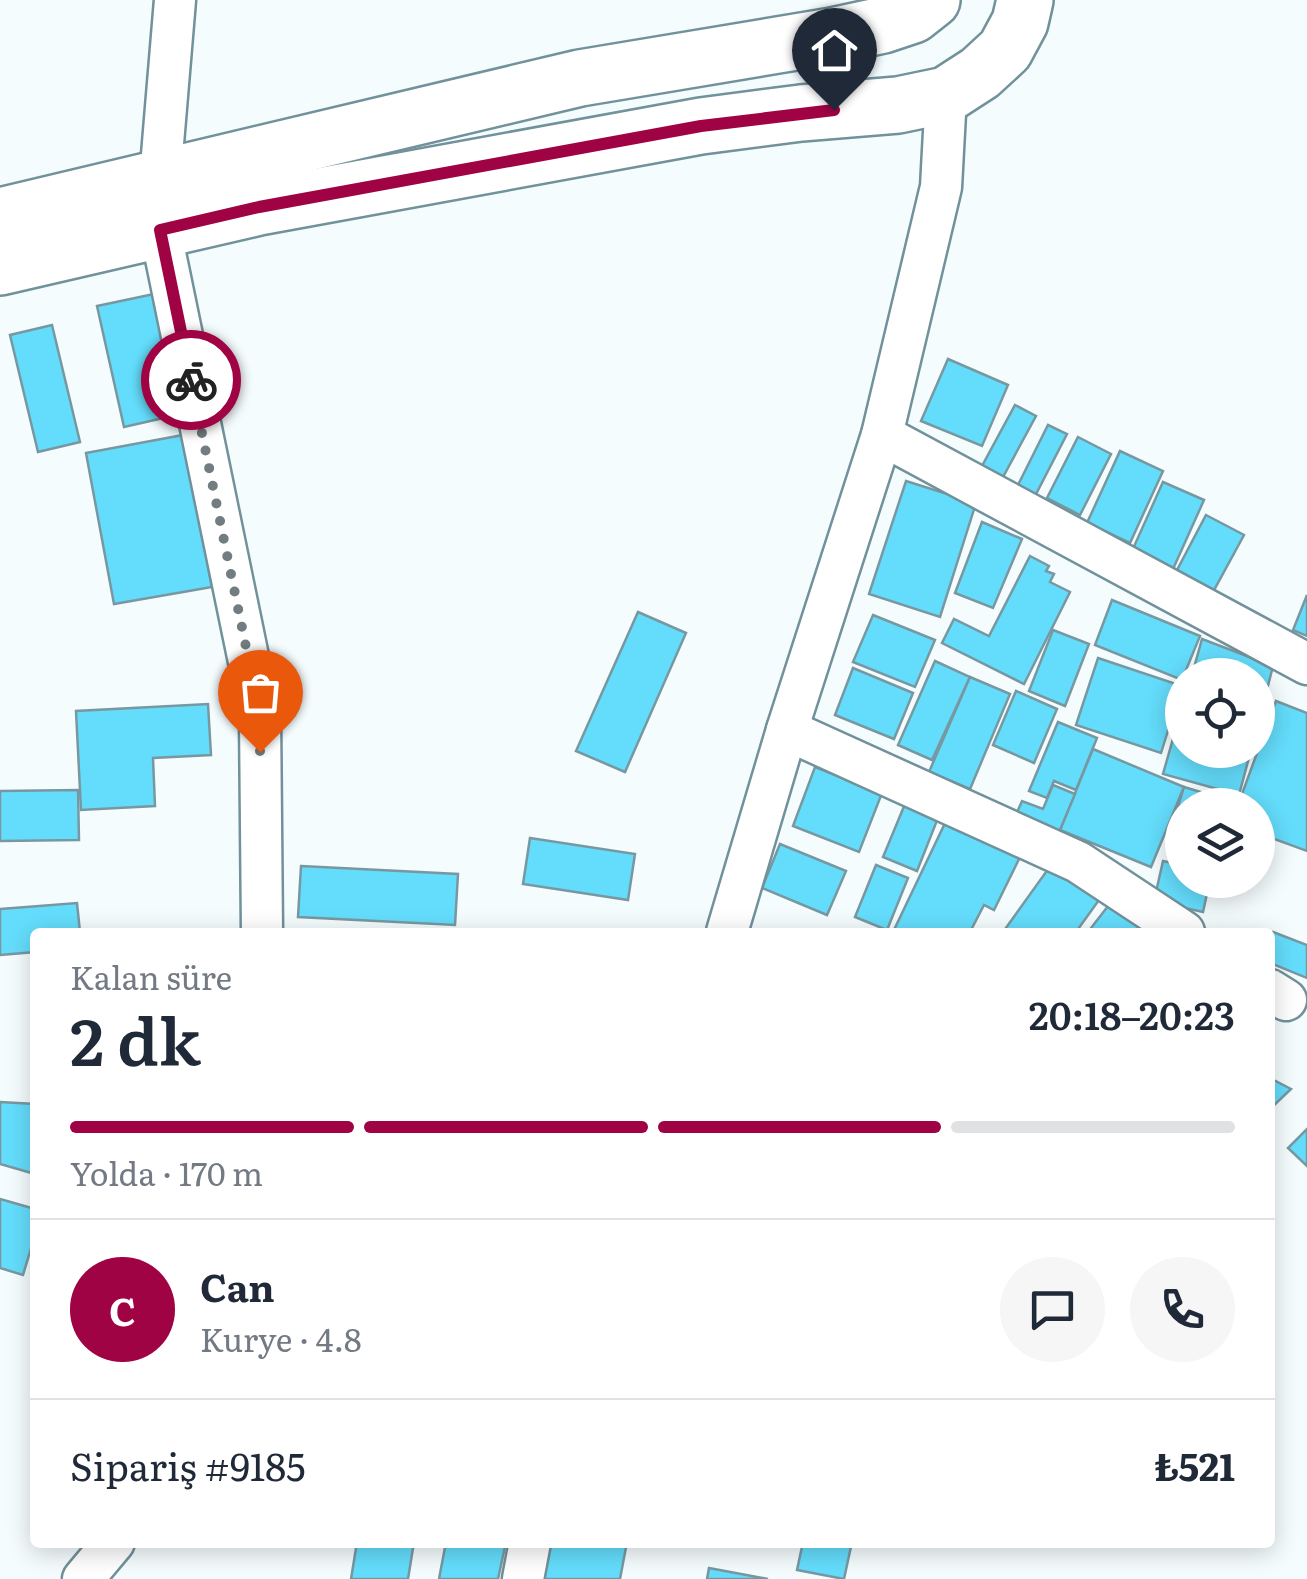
<!DOCTYPE html>
<html lang="tr">
<head>
<meta charset="utf-8">
<style>
  body { margin:0; font-family:Literata,serif; background:#f6f6f7; color:#1f2937; height:100vh; display:flex; flex-direction:column; font-size:38px; white-space:nowrap }
  * { box-sizing:border-box; margin:0 }
  p { font-size:32px; color:#747a83 }
  .icon { flex:none; width:55px; height:55px; fill:none; stroke:currentColor; stroke-width:2; stroke-linecap:round; stroke-linejoin:round }
  .map { position:relative; flex:1; overflow:hidden }
  .sheet { position:absolute; left:30px; top:928px; width:1245px; height:620px; display:flex; flex-direction:column; background:#fff; border-radius:10px; box-shadow:0 5px 25px #0003 }
  .sheet>* { flex:none }
  .fabs { position:absolute; left:1165px; top:658px; display:grid; gap:20px }
  .fabs a { display:grid; place-items:center; width:110px; height:110px; border-radius:50%; background:#fff; box-shadow:0 5px 25px #0003; font-size:50px }
  .pin { position:absolute; display:grid; place-items:center; width:85px; height:85px; color:#fff; margin:-102px -42px; border-radius:50% 50% 50% 0; rotate:-45deg; box-shadow:0 0 10px #0007 }
  .pin .icon { rotate:45deg }
  .courier { position:absolute; display:grid; place-items:center; width:100px; height:100px; margin:-50px; border:8px solid #a00344; border-radius:50%; background:#fff; color:#222; box-shadow:0 2px 12px #0007 }
  .head em { font-style:normal; font-weight:600 }
  .head div { display:flex; flex-direction:column-reverse }
  .head { display:flex; align-items:center; justify-content:space-between; height:170px; padding:0 40px }
  h1 { font-size:65px; font-weight:600; line-height:75px }
  .bar { display:grid; grid-template-columns:repeat(4,1fr); gap:15px 10px; align-content:center; height:120px; padding:0 40px }
  .bar i { height:12px; border-radius:8px; background:#e0e1e3 }
  .bar .on { background:#a00344 }
  .bar p { grid-column:span 4 }
  .line { display:flex; align-items:center; gap:25px; padding:0 40px; border-top:2px solid #e0e1e3 }
  .line div { flex:1 }
  .round { display:grid; place-items:center; flex:none; width:105px; height:105px; border-radius:52px; background:#f6f6f7 }
  .map>svg:first-child { display:block }
</style>
</head>
<body>
<div class="map">
<svg width="1307" height="1579" viewBox="0 0 1307 1579">
  <rect width="100%" height="100%" fill="#f5fcfe"/>
  <!-- building -->
  <g fill="#64ddfc" stroke="#7898a1" stroke-width="2.5">
    <path d="M154 294 181 414 124 427 97 306Z"/>
    <path d="M52 325 80 442 38 452 10 335Z"/>
    <path d="M948 359 1008 385 982 446 921 421Z"/>
    <path d="M1015 405 1036 416 1003 477 982 466Z"/>
    <path d="M1048 425 1067 434 1035 496 1017 487Z"/>
    <path d="M183 435 212 587 114 604 86 453Z"/>
    <path d="M1078 437 1111 454 1080 515 1047 498Z"/>
    <path d="M1120 451 1163 471 1130 543 1087 523Z"/>
    <path d="M906 481 976 503 940 617 869 594Z"/>
    <path d="M1163 482 1204 500 1173 569 1132 551Z"/>
    <path d="M1206 515 1244 535 1213 592 1176 572Z"/>
    <path d="M982 522 1022 539 993 608 955 593Z"/>
    <path d="M1030 556 1049 566 1046 571 1054 574 1050 582 1070 592 1024 684 942 643 954 619 989 636Z"/>
    <path d="M1307 595V636L1293 630Z"/>
    <path d="M1112 600 1200 636 1182 680 1095 645Z"/>
    <path d="M638 612 686 633 625 772 576 751Z"/>
    <path d="M873 615 935 640 915 687 853 662Z"/>
    <path d="M1053 630 1089 644 1065 706 1029 691Z"/>
    <path d="M1202 639 1273 666 1258 725V675H1192Z"/>
    <path d="M1098 658 1182 686 1161 753 1076 725Z"/>
    <path d="M935 661 970 677 932 760 898 745Z"/>
    <path d="M853 668 913 693 894 739 835 715Z"/>
    <path d="M970 677 1010 694 970 789 929 772Z"/>
    <path d="M1016 691 1057 709 1034 763 993 745Z"/>
    <path d="M1276 701 1307 713V851L1258 833V805H1238Z"/>
    <path d="M208 704 211 755 153 758 155 806 81 810 76 711Z"/>
    <path d="M1182 707V750H1251L1239 795 1163 774Z"/>
    <path d="M1058 722 1097 738 1076 790 1054 781 1047 798 1029 791Z"/>
    <path d="M1093 749 1184 787 1151 867 1060 830Z"/>
    <path d="M815 767 882 793 859 852 793 826Z"/>
    <path d="M1053 785 1075 794 1057 837 1014 819 1022 801 1043 809Z"/>
    <path d="M1184 787 1234 802 1233 805H1182V846L1167 842Z"/>
    <path d="M78 790 79 840 0 841V791Z"/>
    <path d="M905 804 938 818 917 871 883 857Z"/>
    <path d="M947 819 1021 855 994 910 984 905 970 932H893Z"/>
    <path d="M530 838 635 854 628 900 523 884Z"/>
    <path d="M780 844 846 871 827 915 762 888Z"/>
    <path d="M1163 861 1182 865V880H1210L1203 912 1154 901Z"/>
    <path d="M876 865 908 878 887 930 855 917Z"/>
    <path d="M1051 865 1104 893 1076 932H1003Z"/>
    <path d="M301 866 458 874 455 925 298 917Z"/>
    <path d="M77 903 80 932H35V952L0 955V909Z"/>
    <path d="M1108 906 1157 932H1088Z"/>
    <path d="M1273 932 1307 945V978L1270 963V940Z"/>
    <path d="M1270 1078 1291 1089 1270 1109Z"/>
    <path d="M0 1102 35 1104V1174L0 1164Z"/>
    <path d="M1307 1129V1166L1288 1148Z"/>
    <path d="M0 1199 35 1209V1235L23 1275 0 1268Z"/>
    <path d="M357 1542H414L408 1579H351Z"/>
    <path d="M446 1542H506L498 1579H439Z"/>
    <path d="M550 1542H627L620 1579H544Z"/>
    <path d="M803 1542H852L844 1579 797 1570Z"/>
    <path d="M709 1568 768 1579H707Z"/>
  </g>
  <g fill="none" stroke-linecap="round" stroke-linejoin="round">
    <!-- minor casing -->
    <g stroke="#71919b" stroke-width="45">
      <g id="minor">
        <path d="M175 0 160 179V229L260 715 262 932"/>
        <path d="M882 435 1307 664"/>
        <path d="M787 730 1078 862 1184 932"/>
        <path d="M727 932 787 730 882 435 941 187 946 95"/>
        <path d="M1270 990 1286 1000"/>
        <path d="M83 1579 114 1542"/>
        <path d="M523 1579 530 1542"/>
      </g>
    </g>
    <!-- secondary casing -->
    <g stroke="#71919b" stroke-width="60">
      <g id="secondary">
        <path d="M0 216 580 78 832 36 883 25 913 15 932 0"/>
        <path d="M0 267 259 207 701 126 801 113 898 105 946 95 980 73 1005 50 1020 22 1025 0"/>
      </g>
    </g>
    <!-- minor -->
    <use href="#minor" stroke="#fff" stroke-width="40"/>
    <!-- secondary -->
    <use href="#secondary" stroke="#fff" stroke-width="55"/>
  </g>
  <g fill="none" stroke-linecap="round" stroke-linejoin="round">
    <!-- done -->
    <path stroke="#727d81" stroke-width="10" stroke-dasharray="0 18" d="M191 380 260 715V752"/>
    <!-- route -->
    <path stroke="#a00344" stroke-width="12" d="M191 380 160 230 259 207 701 126 834 110"/>
  </g>
</svg>
<div class="fabs">
<a><svg class="icon" aria-label="locate" viewBox="0 0 24 24"><circle cx="12" cy="12" r="6"/><path d="M12 2v4M12 18v4M2 12h4M18 12h4"/></svg></a>
<a><svg class="icon" aria-label="layers" viewBox="0 0 24 24"><path d="M12 4l9 5-9 5-9-5zM3 14l9 5 9-5"/></svg></a>
</div>
<div class="pin" style="left:260px;top:752px;background:#ea580c"><svg class="icon" aria-label="bag" viewBox="0 0 24 24"><path d="M5 8h14l-1 12H6zM9 8a3 3 0 0 1 6 0"/></svg></div>
<div class="pin" style="left:834px;top:110px;background:#1f2937"><svg class="icon" aria-label="home" viewBox="0 0 24 24"><path d="M3 11l9-7 9 7M6 9v11h12V9"/></svg></div>
<div class="courier" style="left:191px;top:380px"><svg class="icon" aria-label="bike" viewBox="0 0 24 24"><circle cx="6" cy="16" r="4"/><circle cx="18" cy="16" r="4"/><path d="M6 16l4-8h5l3 8M10 8l3 8H6M13 5h3"/></svg></div>
<section class="sheet">
<div class="head"><div><h1>2 dk</h1><p>Kalan süre</p></div><em>20:18–20:23</em></div>
<div class="bar"><i class="on"></i><i class="on"></i><i class="on"></i><i></i><p>Yolda · 170 m</p></div>
<div class="line" style="height:180px"><b class="round" style="background:#a00344;color:#fff">C</b><div><b>Can</b><p>Kurye · 4.8</p></div><a class="round"><svg class="icon" aria-label="chat" viewBox="0 0 24 24"><path d="M4 5h16v11H9l-5 4z"/></svg></a><a class="round"><svg class="icon" aria-label="phone" viewBox="0 0 24 24"><path d="M5 4h4l2 5-3 2q2 4 5 5l2-3 5 2v4C11 20 4 13 5 4z"/></svg></a></div>
<div class="line" style="height:130px"><div>Sipariş #9185</div><b>₺521</b></div>
</section>
</div>
</body>
</html>
